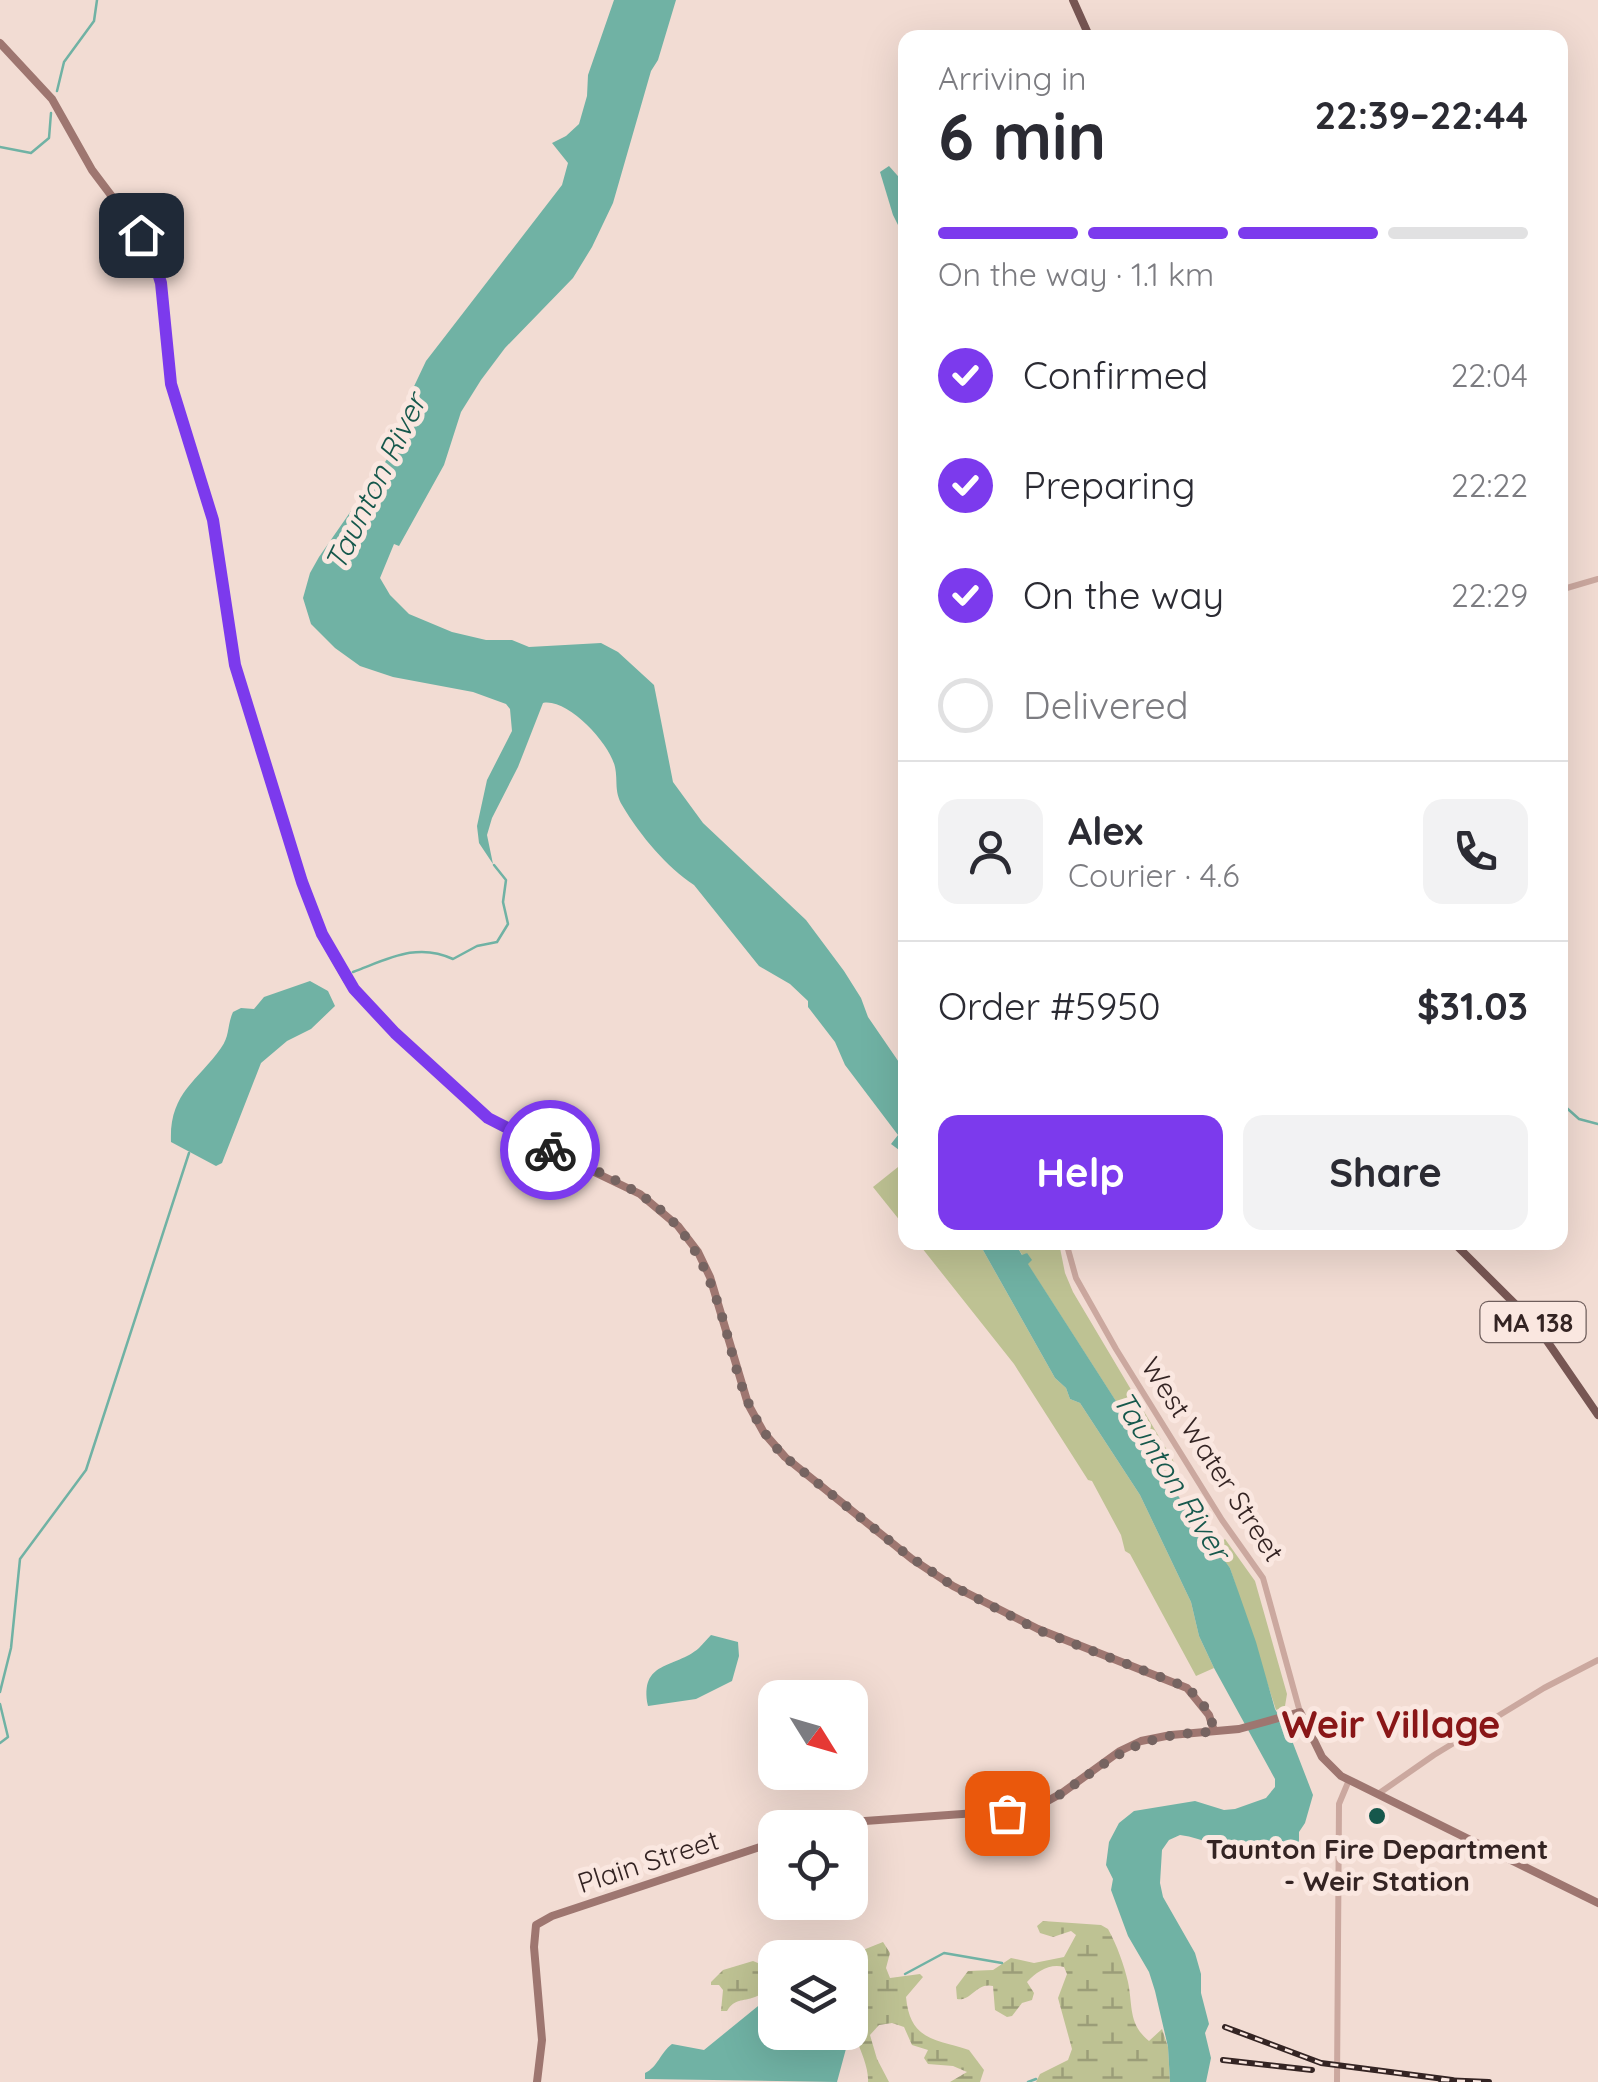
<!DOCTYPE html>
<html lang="en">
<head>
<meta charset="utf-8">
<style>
  body { margin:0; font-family:Quicksand,sans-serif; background:#f2f2f3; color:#2b2b33; height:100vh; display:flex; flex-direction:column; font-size:38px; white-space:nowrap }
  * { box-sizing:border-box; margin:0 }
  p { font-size:32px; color:#7c7c81 }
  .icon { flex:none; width:55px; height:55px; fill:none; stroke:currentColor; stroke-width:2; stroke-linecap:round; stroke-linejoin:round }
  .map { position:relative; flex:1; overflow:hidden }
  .drawer { position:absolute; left:898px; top:30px; width:670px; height:1220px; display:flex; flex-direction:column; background:#fff; border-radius:20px; box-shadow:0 10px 40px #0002 }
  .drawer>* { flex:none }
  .needle { width:65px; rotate:127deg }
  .tools { position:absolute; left:758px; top:1680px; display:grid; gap:20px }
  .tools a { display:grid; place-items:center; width:110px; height:110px; border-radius:20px; background:#fff; box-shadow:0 10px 40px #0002; font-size:50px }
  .pin { position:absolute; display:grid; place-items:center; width:85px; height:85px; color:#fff; margin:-42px; border-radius:20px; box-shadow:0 5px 15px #0006 }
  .courier { position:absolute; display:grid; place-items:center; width:100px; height:100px; margin:-50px; border:8px solid #7c3aed; border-radius:50%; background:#fff; color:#222; box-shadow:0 2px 12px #0007 }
  .headline em { font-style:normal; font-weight:800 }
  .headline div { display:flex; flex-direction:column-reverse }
  .headline { display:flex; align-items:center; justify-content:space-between; height:170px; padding:0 40px }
  h1 { font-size:65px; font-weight:800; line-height:75px }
  .bar { display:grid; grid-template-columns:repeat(4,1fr); gap:15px 10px; align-content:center; height:120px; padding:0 40px }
  .bar i { height:12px; border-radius:8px; background:#e1e1e2 }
  .bar .on { background:#7c3aed }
  .bar p { grid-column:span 4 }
  .line { display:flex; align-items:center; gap:25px; padding:0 40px; border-top:2px solid #e1e1e2 }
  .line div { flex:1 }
  .round { display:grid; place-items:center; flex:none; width:105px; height:105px; border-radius:20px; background:#f2f2f3 }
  ol { padding:0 40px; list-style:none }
  li { display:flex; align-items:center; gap:30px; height:110px }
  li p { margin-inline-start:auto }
  li .icon { padding:10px; border-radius:50%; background:#7c3aed; color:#fff; stroke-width:4 }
  li:last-child { color:#7c7c81 }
  li i { width:55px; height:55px; border:5px solid #e1e1e2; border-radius:50% }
  .action { display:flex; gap:20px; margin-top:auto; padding:20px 40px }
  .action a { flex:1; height:115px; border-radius:20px; background:#7c3aed; color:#fff; font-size:40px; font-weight:800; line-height:115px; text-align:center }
  .action a+a { background:#f2f2f3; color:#2b2b33 }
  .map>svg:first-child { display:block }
</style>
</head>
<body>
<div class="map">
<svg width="1598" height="2082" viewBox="0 0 1598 2082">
  <defs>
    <pattern id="wetland-marsh" width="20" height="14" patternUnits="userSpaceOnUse" patternTransform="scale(2.5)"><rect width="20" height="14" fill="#bec293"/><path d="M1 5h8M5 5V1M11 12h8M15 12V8" fill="none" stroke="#9b9d78"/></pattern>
  </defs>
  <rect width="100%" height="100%" fill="#f2dcd3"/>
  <!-- green -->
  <g fill="#bec293">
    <path d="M903 1163 899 1168 905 1166V1227L873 1187Z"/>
    <path d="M918 1243H979L1055 1378 1066 1388 1070 1399 1080 1403 1140 1495 1191 1602 1199 1636 1214 1668 1196 1676 1130 1554 1125 1551 1121 1535 1092 1481 1088 1480 1014 1364Z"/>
    <path d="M1020 1243H1059L1065 1273 1073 1292 1177 1467 1164 1476 1027 1263V1253L1023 1256 1016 1245Z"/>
    <path d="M1225 1539 1255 1581 1287 1694 1285 1706 1276 1710 1230 1568 1214 1547Z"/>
  </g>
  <!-- wetland -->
  <g fill="url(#wetland-marsh)">
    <path d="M1043 1921 1101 1925 1108 1929C1117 1945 1124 1965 1128 1982 1133 2006 1128 2024 1149 2041L1162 2029 1168 2047 1170 2082H1036L1040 2074 1068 2060 1072 2049 1058 1998 1067 1974 1064 1967C1050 1963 1037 1971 1027 1982L1034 1993 1032 2000 1022 2003 1012 2016 1007 2017 995 2010 993 1986C976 1982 971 2002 957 1999L956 1987 968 1971 993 1970 1011 1958 1034 1963 1064 1957 1076 1935 1071 1931 1053 1937 1040 1933 1037 1926Z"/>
    <path d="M883 1942 890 1953 886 1968 890 1978 920 1974 923 1977 906 1997C910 2042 937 2039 969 2050L984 2070 980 2082H950L967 2072 953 2066 928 2064 924 2058 928 2050 912 2045 904 2027 892 2023 879 2025 870 2035 877 2059 889 2082H868C869 2069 861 2051 856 2039L850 2040 848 2033H843L850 2032C853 2018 864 2003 857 1986L850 1982V1958H832C839 1949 843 1950 853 1954Z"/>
    <path d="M753 1961 775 1970V1986C765 1987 764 1994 755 1997 742 2002 735 1998 727 2011H721L723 1990 719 1985H711V1982L723 1970Z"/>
  </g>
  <!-- water -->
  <g fill="#70b2a4">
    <path d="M614 0H676L658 60 651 71 613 203 592 247 573 278 505 348 481 380 461 412 444 465 399 546 394 544 380 578 390 595 409 614 452 632 486 640H512L529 647 601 643 618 652 654 685 673 782 703 823 806 920 844 971 861 998 868 1017 905 1071V1150H899L891 1144 898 1135 845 1065 835 1042 808 1007V1001L790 984 759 966 694 885C667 867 641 837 622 805 614 791 618 782 615 767 610 744 568 698 543 703L518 767 492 818 487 835 493 864 479 843 477 826 487 780 512 731 510 709 506 704 473 692 393 677 360 666 335 648 311 624 303 598 310 573 319 557 392 452 408 399 426 361 562 185 568 163 552 143 566 136 579 124 587 96 588 75Z"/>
    <path d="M889 166 905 184V239L893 215 880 172Z"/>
    <path d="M310 981 328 991 335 1006 311 1029 287 1041 261 1063 222 1163 216 1166 171 1142C169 1093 197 1082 221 1048 230 1036 227 1025 233 1012L241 1008 254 1009 264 997Z"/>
    <path d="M979 1243H1015L1022 1255 1027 1253 1032 1260 1028 1264 1166 1479 1230 1568 1256 1642 1275 1709 1291 1738 1313 1795 1305 1823 1299 1832V1845C1281 1842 1272 1855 1252 1854 1227 1852 1204 1838 1180 1835L1169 1840 1162 1850 1160 1883 1163 1897 1195 1953 1201 1974V1993L1209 2024 1205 2033 1211 2058 1206 2082H1170L1168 2047 1155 1991 1149 1972 1128 1936 1111 1890 1113 1879 1106 1865 1109 1842 1119 1823 1134 1811 1195 1801 1224 1810 1235 1809 1266 1798 1275 1787V1779L1214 1668 1199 1636 1191 1602 1140 1495 1080 1403 1070 1399 1066 1388 1055 1378Z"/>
    <path d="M711 1635 738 1642 739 1656 732 1681 696 1699 648 1706C639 1660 675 1669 699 1648 703 1644 707 1639 711 1635Z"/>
    <path d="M763 2002 775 2004V2032L850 2034 837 2082 645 2079V2073C658 2067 660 2053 672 2044L704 2050Z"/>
  </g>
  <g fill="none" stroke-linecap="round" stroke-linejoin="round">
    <!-- stream -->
    <g stroke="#70b2a4" stroke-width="2.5">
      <path d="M57 91 64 62 94 21 97 0"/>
      <path d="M0 147 31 153 49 138 51 113"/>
      <path d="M353 972C388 959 417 942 453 959L477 946 497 942 508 924 503 902 506 880 494 865"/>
      <path d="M1560 1102 1579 1119 1598 1124"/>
      <path d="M0 1692 11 1648 20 1559 86 1470 189 1153"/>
      <path d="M0 1704 8 1737 0 1743"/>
      <path d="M905 1974 944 1953 1002 1963"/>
      <path d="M1028 2082 1036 2079"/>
    </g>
    <!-- tertiary -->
    <g stroke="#cba89f" stroke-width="6">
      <path d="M1560 590 1598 579"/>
      <path d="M1066 1242 1076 1278 1116 1349 1222 1520 1263 1578 1300 1712"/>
      <path d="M1378 1794 1434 1755 1544 1688 1598 1660"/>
      <path d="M1337 2082 1339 1804 1349 1780"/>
    </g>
    <!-- secondary -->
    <g stroke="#9e7670" stroke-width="8">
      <path d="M0 43 52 99 92 170 141 235 154 260 164 299 171 384 215 530 238 677 308 901 328 947 347 980 387 1025 489 1118 511 1132 640 1194 678 1226 698 1252 710 1277 748 1404 764 1433 785 1457 912 1559 953 1586 1038 1629 1187 1688 1209 1715 1214 1731"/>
      <path d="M827 1828 865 1821 1033 1809 1062 1793 1120 1751 1141 1741 1171 1735 1239 1729 1300 1712 1322 1757 1341 1776 1598 1903"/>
      <path d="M537 2082 542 2040 534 1947 536 1925 552 1916 775 1842"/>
    </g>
    <!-- primary -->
    <g stroke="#775653" stroke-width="8">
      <path d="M1073 0 1090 38"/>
      <path d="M1453 1242 1536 1325 1598 1415"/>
    </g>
    <!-- rail casing -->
    <g stroke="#342423" stroke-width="6">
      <g id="rail">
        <path d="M1225 2027 1321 2063 1452 2080"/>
        <path d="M1223 2060 1312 2070"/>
        <path d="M1441 2080 1489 2082"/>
      </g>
    </g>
    <!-- rail -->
    <use href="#rail" stroke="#fae7e0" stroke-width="2.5" stroke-dasharray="8" stroke-linecap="butt"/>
  </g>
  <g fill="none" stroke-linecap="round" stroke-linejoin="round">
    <!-- done -->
    <path stroke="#766461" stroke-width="10" stroke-dasharray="0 18" d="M550 1150C667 1200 699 1223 731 1349 741 1389 754 1427 785 1457L906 1554 953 1586 1038 1630 1184 1686C1199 1696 1212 1714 1214 1732 1128 1734 1114 1760 1047 1803L1033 1809 1007 1813"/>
    <!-- route -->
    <path stroke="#7c3aed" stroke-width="12" d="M141 235 154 260 161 283 171 384 213 520 235 665 302 882 322 934 354 989 395 1033 488 1118 550 1150"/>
  </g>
  <!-- markers -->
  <circle fill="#16584c" stroke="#fae7e0" stroke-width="4" cx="1377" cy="1816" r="10"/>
  <g text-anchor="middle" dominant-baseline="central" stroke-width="10" stroke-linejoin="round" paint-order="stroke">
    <!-- shield labels -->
    <rect fill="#fae7e0" stroke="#6f5e5c" stroke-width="2.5" x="1480.5" y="1302" width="105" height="40" rx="8"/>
    <g font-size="25" font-weight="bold" fill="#342423">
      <text x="1533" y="1322">MA 138</text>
    </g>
    <!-- street labels -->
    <g font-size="28" fill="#342423" stroke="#fae7e0">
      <text transform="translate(1213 1459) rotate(57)">West Water Street</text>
      <text transform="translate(648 1861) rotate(-18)">Plain Street</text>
    </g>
    <!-- poi labels -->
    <g font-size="28" font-weight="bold" fill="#342423" stroke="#fae7e0">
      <text x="1377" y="1848">Taunton Fire Department<tspan x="1377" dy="32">- Weir Station</tspan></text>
    </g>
    <!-- water labels -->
    <g font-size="30" font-style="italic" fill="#16584c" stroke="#fae7e0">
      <text transform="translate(375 482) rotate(-64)">Taunton River</text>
      <text transform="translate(1172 1475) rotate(58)">Taunton River</text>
    </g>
    <!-- district labels -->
    <g font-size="38" font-weight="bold" fill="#891617" stroke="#fae7e0">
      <text x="1391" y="1724">Weir Village</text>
    </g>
  </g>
</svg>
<div class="tools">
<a><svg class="needle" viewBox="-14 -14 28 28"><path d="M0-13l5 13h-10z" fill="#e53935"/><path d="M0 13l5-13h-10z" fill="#7c7c81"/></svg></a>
<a><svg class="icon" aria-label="locate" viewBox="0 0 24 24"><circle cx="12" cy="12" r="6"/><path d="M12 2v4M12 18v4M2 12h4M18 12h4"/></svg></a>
<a><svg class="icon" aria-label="layers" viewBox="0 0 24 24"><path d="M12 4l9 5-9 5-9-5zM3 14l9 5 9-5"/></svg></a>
</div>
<div class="pin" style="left:1007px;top:1813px;background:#ea580c"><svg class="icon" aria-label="bag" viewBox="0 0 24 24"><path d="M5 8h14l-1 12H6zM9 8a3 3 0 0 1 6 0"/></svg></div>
<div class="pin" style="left:141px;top:235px;background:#1f2937"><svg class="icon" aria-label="home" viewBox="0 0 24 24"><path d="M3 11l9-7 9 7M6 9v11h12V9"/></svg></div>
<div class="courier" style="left:550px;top:1150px"><svg class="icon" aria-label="bike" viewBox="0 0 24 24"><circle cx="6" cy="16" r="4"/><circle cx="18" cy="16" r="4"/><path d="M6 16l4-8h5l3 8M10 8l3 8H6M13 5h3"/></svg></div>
<section class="drawer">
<div class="headline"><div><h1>6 min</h1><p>Arriving in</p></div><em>22:39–22:44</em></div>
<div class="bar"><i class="on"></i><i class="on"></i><i class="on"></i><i></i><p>On the way · 1.1 km</p></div>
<ol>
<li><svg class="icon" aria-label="check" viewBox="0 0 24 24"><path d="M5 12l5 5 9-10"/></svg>Confirmed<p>22:04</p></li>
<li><svg class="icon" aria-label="check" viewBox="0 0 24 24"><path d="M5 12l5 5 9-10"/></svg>Preparing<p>22:22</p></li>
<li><svg class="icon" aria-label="check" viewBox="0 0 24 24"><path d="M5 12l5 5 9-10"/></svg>On the way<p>22:29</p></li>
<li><i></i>Delivered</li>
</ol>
<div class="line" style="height:180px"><a class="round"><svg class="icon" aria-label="person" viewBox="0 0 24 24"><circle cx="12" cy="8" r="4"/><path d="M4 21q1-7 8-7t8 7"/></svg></a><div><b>Alex</b><p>Courier · 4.6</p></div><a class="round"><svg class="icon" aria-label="phone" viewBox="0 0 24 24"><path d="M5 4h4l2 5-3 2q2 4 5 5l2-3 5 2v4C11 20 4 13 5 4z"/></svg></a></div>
<div class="line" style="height:130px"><div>Order #5950</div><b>$31.03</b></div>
<div class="action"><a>Help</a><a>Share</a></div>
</section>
</div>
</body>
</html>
